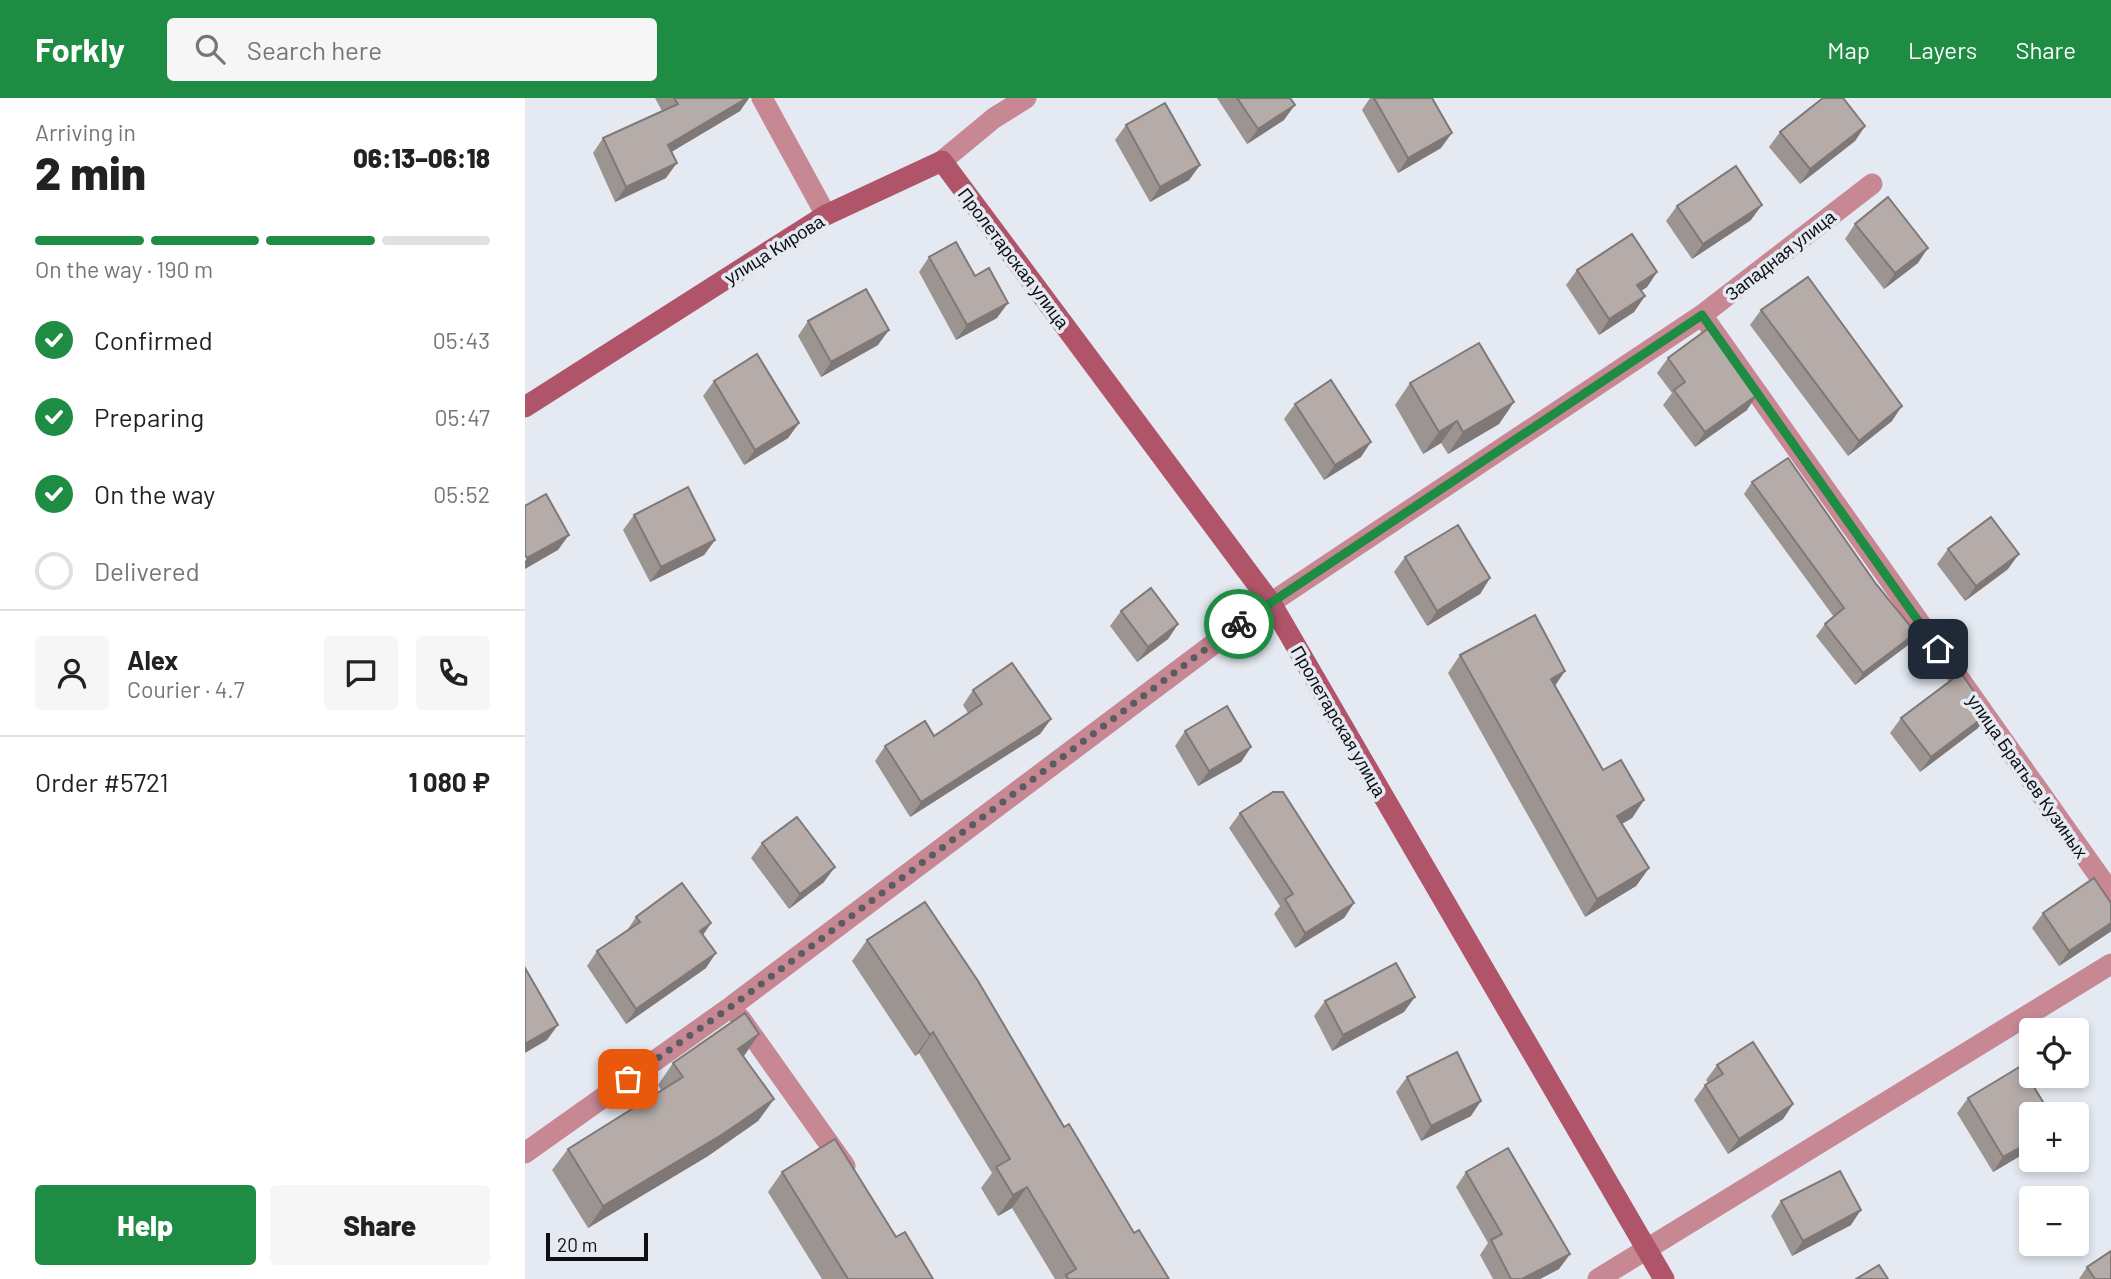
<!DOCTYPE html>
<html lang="en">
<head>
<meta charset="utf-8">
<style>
  body { margin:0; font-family:Barlow,sans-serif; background:#f6f6f6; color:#222; height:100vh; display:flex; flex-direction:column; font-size:26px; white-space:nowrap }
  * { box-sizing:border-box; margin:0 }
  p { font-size:23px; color:#767676 }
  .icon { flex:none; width:38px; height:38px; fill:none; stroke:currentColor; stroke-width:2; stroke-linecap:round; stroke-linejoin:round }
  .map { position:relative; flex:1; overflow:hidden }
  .sheet { display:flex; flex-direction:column; background:#fff; width:525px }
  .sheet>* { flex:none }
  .tools { position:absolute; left:1494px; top:920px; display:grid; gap:14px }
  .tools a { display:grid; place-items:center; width:70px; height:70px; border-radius:7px; background:#fff; box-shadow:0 4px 10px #0003; font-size:35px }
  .scale { position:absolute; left:21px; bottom:18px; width:102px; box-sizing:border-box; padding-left:7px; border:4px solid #0e1012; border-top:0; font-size:19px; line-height:24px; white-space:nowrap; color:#0e1012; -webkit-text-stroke:5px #e5eaf2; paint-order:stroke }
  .pin { position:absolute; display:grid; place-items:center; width:60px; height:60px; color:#fff; margin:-30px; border-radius:14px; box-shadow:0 4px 10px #0006 }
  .courier { position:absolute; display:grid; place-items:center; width:70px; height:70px; margin:-35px; border:5px solid #1f8c44; border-radius:50%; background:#fff; color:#222; box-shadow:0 2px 9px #0007 }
  .headline em { font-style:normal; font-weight:800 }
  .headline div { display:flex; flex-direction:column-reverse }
  .headline { display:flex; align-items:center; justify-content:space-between; height:119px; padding:0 35px }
  h1 { font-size:46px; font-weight:800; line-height:52px }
  .bar { display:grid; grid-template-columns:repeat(4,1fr); gap:10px 7px; align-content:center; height:84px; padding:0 35px }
  .bar i { height:9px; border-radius:5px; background:#e0e0e0 }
  .bar .current { background:#1f8c44 }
  .bar p { grid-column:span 4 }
  .line { display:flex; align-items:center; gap:18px; padding:0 35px; border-top:2px solid #e0e0e0 }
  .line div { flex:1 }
  .round { display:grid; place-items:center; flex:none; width:74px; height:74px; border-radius:7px; background:#f6f6f6 }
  ol { padding:0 35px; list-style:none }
  li { display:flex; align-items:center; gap:21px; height:77px }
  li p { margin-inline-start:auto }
  li .icon { padding:7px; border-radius:50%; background:#1f8c44; color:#fff; stroke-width:4 }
  li:last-child { color:#767676 }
  li i { width:38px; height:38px; border:4px solid #e0e0e0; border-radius:50% }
  .primary-button { display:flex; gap:14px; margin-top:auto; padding:14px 35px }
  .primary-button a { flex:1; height:80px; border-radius:7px; background:#1f8c44; color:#fff; font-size:28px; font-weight:800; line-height:80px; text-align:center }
  .primary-button a+a { background:#f6f6f6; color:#222 }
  header { display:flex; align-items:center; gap:42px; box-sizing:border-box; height:98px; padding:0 35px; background:#1f8c44; color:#fff }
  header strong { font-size:33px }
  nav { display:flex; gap:38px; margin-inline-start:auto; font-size:24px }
  .search { width:490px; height:63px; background:#f6f6f6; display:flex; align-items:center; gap:18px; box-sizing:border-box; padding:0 24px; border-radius:7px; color:#767676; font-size:26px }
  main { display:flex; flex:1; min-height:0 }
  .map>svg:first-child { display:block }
</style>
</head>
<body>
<header>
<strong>Forkly</strong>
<div class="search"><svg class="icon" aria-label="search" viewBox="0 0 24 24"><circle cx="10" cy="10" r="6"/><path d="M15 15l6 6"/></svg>Search here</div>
<nav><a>Map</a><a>Layers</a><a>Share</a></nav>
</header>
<main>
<section class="sheet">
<div class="headline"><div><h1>2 min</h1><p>Arriving in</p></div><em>06:13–06:18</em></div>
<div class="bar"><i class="current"></i><i class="current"></i><i class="current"></i><i></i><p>On the way · 190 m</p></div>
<ol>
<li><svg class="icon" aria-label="check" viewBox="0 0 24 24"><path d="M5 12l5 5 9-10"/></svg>Confirmed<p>05:43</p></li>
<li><svg class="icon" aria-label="check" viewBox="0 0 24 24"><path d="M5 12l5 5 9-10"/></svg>Preparing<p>05:47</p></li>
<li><svg class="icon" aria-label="check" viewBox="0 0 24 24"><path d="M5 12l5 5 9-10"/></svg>On the way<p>05:52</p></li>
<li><i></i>Delivered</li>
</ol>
<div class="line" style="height:126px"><a class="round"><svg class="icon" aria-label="person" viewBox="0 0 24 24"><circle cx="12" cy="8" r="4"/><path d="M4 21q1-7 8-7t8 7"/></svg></a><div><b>Alex</b><p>Courier · 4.7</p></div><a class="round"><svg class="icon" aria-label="chat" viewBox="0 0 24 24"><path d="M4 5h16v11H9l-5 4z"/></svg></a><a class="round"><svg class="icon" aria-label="phone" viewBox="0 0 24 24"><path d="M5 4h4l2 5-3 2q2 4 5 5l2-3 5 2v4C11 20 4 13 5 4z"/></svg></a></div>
<div class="line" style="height:91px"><div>Order #5721</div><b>1 080 ₽</b></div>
<div class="primary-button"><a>Help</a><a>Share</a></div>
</section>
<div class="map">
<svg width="1586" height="1181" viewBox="0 0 1586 1181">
  <rect width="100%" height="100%" fill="#e5eaf2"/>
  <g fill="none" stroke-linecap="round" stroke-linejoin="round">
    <!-- street -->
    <g stroke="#c78793" stroke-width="21">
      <path d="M237 0 301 117"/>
      <path d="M417 63 469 20 501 0"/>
      <path d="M1177 217 1586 795"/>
      <path d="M215 920 320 1068"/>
      <path d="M0 1055 207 908 723 520 1177 217 1347 86"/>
      <path d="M1073 1181 1586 866"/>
    </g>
    <!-- secondary -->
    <path stroke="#b0546a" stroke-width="21" d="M0 309 301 117 417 63 746 505 1139 1181"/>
  </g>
  <!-- wall -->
  <g fill="#9c9491">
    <path d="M130 0H224L215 13 146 54 141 80 90 104 68 55 78 40 137 13Z"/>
    <path d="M692 0H765L759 22 722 46Z"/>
    <path d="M845 0H907L916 50 873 75 837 12Z"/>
    <path d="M601 27 675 67 664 82 625 104 590 42Z"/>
    <path d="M1340 28 1330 43 1275 86 1244 49 1255 34Z"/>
    <path d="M1152 108 1226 122 1167 161 1141 123Z"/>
    <path d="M1330 126 1393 165 1359 191 1320 141Z"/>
    <path d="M404 159 472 220 431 242 394 174Z"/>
    <path d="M1052 172 1132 174 1122 189 1116 193 1120 198 1109 214 1074 237 1041 187Z"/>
    <path d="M1236 212 1367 323 1323 358 1225 227Z"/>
    <path d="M283 223 353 247 296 279 273 238Z"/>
    <path d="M1143 260 1222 312 1170 349 1138 307 1147 295 1132 275Z"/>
    <path d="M189 283 274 325 263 340 219 367 178 298Z"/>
    <path d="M885 285 989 304 974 326 923 356 916 345 898 356 870 307Z"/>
    <path d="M770 306 836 359 799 382 759 321Z"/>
    <path d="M1227 384 1383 547 1330 587 1291 538 1300 526 1309 519 1219 396Z"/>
    <path d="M109 417 190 442 179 457 125 484 98 432Z"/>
    <path d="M1423 451 1483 471 1440 503 1412 466Z"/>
    <path d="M880 459 965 480 955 496 902 528 869 474Z"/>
    <path d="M596 513 653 526 643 541 612 564 585 528Z"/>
    <path d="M935 557 1040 573 1030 588 1078 672 1119 702 1107 720 1097 726 1124 770 1111 788 1060 819 923 575Z"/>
    <path d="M448 592 526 621 515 636 385 719 350 663 360 648 409 638 443 615 438 607Z"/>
    <path d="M1376 620 1453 630 1395 674 1365 635Z"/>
    <path d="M660 633 726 649 716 664 673 688 650 648Z"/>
    <path d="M715 715 829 805 819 820 770 850 749 816 755 808 704 730Z"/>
    <path d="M237 745 299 784 264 811 226 760Z"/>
    <path d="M1586 805V833L1585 834 1534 868 1507 830 1518 815Z"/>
    <path d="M111 819 186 825 178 837 181 870 101 926 62 868 72 853 101 834Z"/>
    <path d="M342 842 539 1029 609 1135 644 1181H530L487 1110 473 1118 456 1090 467 1075 394 955 390 958 327 863Z"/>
    <path d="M800 903 879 914 807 953 789 918Z"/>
    <path d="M218 958 249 1001 233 1023 183 1058 63 1130 27 1072 43 1051 136 992 133 987 148 965Z"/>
    <path d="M1192 967 1268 1006 1258 1021 1203 1056 1169 1002 1180 987 1183 985 1181 982Z"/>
    <path d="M882 979 946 1018 896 1043 871 994Z"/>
    <path d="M1443 1000 1507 1017V1051L1468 1074 1432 1015Z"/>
    <path d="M257 1074 371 1139 408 1181H297L243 1094Z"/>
    <path d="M941 1074 1045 1156 1034 1171 1015 1181H968L955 1157 963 1145 931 1089Z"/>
    <path d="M1256 1103 1326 1127 1267 1158 1246 1118Z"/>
    <path d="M1562 1169 1586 1181H1554Z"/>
  </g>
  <!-- shaded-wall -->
  <g fill="#7f7876">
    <path d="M222 0H224L215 13 133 62 143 47Z"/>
    <path d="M770 7 759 22 722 46 733 31Z"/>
    <path d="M1340 28 1330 43 1275 86 1285 71Z"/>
    <path d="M927 35 916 50 873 75 883 60Z"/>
    <path d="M152 65 141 80 90 104 101 89Z"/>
    <path d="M675 67 664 82 625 104 635 89Z"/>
    <path d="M1237 107 1226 122 1167 161 1178 146Z"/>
    <path d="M1403 150 1393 165 1359 191 1370 175Z"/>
    <path d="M1132 174 1122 189 1102 202 1112 187Z"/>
    <path d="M1120 198 1109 214 1074 237 1084 221Z"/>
    <path d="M483 205 472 220 431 242 442 227Z"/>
    <path d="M364 232 353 247 296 279 306 264Z"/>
    <path d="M1232 297 1222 312 1170 349 1180 334Z"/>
    <path d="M989 304 974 326 923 356 938 334Z"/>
    <path d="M1377 308 1367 323 1323 358 1334 343Z"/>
    <path d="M932 323 916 345 898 356 914 334Z"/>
    <path d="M274 325 263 340 219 367 230 352Z"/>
    <path d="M846 344 836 359 799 382 810 367Z"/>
    <path d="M44 437 33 452 0 471V463L2 460Z"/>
    <path d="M190 442 179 457 125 484 136 469Z"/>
    <path d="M1494 456 1483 471 1440 503 1451 488Z"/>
    <path d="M965 480 955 496 902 528 912 513Z"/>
    <path d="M653 526 643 541 612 564 623 549Z"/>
    <path d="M1391 535 1383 547 1330 587 1338 575Z"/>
    <path d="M1040 573 1028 590 1026 581Z"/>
    <path d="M1464 615 1453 630 1395 674 1406 659Z"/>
    <path d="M526 621 515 636 385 719 396 704Z"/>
    <path d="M726 649 716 664 673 688 684 673Z"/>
    <path d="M1119 702 1107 720 1080 735 1092 718Z"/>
    <path d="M310 769 299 784 264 811 275 796Z"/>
    <path d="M1124 770 1111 788 1060 819 1072 801Z"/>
    <path d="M829 805 819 820 770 850 780 835Z"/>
    <path d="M186 825 176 840 175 833Z"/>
    <path d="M1586 825V833L1585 834 1534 868 1544 853Z"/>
    <path d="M191 855 181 870 101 926 111 911Z"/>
    <path d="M890 899 879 914 807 953 818 937Z"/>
    <path d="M33 927 22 942 0 955V946Z"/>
    <path d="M408 934 394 955 390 958 405 937Z"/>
    <path d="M234 936 219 958 198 973 213 951Z"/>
    <path d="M249 1001 233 1023 183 1058 63 1130 78 1108Z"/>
    <path d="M956 1003 946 1018 896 1043 906 1028Z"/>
    <path d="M1268 1006 1258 1021 1203 1056 1214 1041Z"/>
    <path d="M1507 1043V1051L1468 1074 1478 1059Z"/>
    <path d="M502 1089 487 1110 473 1118 488 1097Z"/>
    <path d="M1336 1112 1326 1127 1267 1158 1278 1143Z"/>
    <path d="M1045 1156 1034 1171 1015 1181H997Z"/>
  </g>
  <!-- building -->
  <g fill="#b5aca9" stroke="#7f7876" stroke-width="2">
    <path d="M149 0H222L143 47 152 65 101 89 78 40 153 6Z"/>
    <path d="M712 0H765L770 7 733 31Z"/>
    <path d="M849 0H907L927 35 883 60Z"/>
    <path d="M1298 0H1318L1340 28 1285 71 1255 34Z"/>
    <path d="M640 5 675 67 635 89 601 27Z"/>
    <path d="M1211 68 1237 107 1178 146 1152 108Z"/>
    <path d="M1363 99 1403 150 1370 175 1330 126Z"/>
    <path d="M1107 136 1132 174 1112 187 1120 198 1084 221 1052 172Z"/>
    <path d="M431 144 450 178 464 170 483 205 442 227 404 159Z"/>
    <path d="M1283 179 1377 308 1334 343 1236 212Z"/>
    <path d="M341 191 364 232 306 264 283 223Z"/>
    <path d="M1184 230 1232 297 1180 334 1149 292 1160 284 1143 260Z"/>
    <path d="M954 245 989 304 938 334 932 323 914 334 885 285Z"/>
    <path d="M232 256 274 325 230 352 189 283Z"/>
    <path d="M806 282 846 344 810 367 770 306Z"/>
    <path d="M1263 360 1351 486 1391 535 1338 575 1300 526 1319 510 1227 384Z"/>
    <path d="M163 389 190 442 136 469 109 417Z"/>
    <path d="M21 396 44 437 2 460 0 457V408Z"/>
    <path d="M1466 419 1494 456 1451 488 1423 451Z"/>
    <path d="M933 427 965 480 912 513 880 459Z"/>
    <path d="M626 490 653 526 623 549 596 513Z"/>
    <path d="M1010 517 1040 573 1026 581 1078 672 1096 662 1119 702 1092 718 1124 770 1072 801 935 557Z"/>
    <path d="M487 565 526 621 396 704 360 648 400 623 409 638 457 606 448 592Z"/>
    <path d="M1436 575 1464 615 1406 659 1376 620Z"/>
    <path d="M702 608 726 649 684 673 660 633Z"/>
    <path d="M748 694H758L829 805 780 835 760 801 768 796 715 715Z"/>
    <path d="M272 719 310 769 275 796 237 745Z"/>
    <path d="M1569 780 1586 805V825L1544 853 1518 815Z"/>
    <path d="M157 785 186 825 175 833 191 855 111 911 72 853 115 824 111 819Z"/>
    <path d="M400 804 453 883 539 1029 544 1026 609 1135 614 1132 644 1181H543L541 1177 551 1171 502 1089 488 1097 471 1069 485 1061 408 934 405 937 342 842Z"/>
    <path d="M871 865 890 899 818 937 800 903Z"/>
    <path d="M0 870 33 927 0 946Z"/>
    <path d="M220 915 234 936 213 951 249 1001 198 1036 78 1108 43 1051 158 979 148 965Z"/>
    <path d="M1228 944 1268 1006 1214 1041 1180 987 1198 976 1192 967Z"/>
    <path d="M932 954 956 1003 906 1028 882 979Z"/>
    <path d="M1496 968 1526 1017H1507V1043L1478 1059 1443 1000Z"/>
    <path d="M310 1041 371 1139 380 1134 408 1181H323L257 1074Z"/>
    <path d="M983 1050 1045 1156 997 1181H986L966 1142 977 1136 941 1074Z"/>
    <path d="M1315 1073 1336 1112 1278 1143 1256 1103Z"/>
    <path d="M1586 1153V1181H1570L1562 1169Z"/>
    <path d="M1354 1167 1363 1181H1331Z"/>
  </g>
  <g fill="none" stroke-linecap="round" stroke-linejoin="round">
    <!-- done -->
    <path stroke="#595c60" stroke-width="7" stroke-dasharray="0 12.6" d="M103 981 207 908 714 526"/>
    <!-- route -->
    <path stroke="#1f8c44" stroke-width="9" d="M714 526 1177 217 1413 551"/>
  </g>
  <g text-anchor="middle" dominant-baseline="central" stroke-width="7" stroke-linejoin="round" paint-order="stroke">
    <!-- street labels -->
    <g font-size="18" fill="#0e1012" stroke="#e5eaf2">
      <text transform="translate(249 151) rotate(-32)">улица Кирова</text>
      <text transform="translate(1255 157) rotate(-38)">Западная улица</text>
      <text transform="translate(489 160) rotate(53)">Пролетарская улица</text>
      <text transform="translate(814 623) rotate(60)">Пролетарская улица</text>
      <text transform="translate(1503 678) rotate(55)">улица Братьев Кузиных</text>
    </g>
  </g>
</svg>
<div class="tools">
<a><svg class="icon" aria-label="locate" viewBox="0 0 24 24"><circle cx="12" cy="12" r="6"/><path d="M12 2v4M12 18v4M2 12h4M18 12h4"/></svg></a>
<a>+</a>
<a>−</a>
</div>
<div class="scale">20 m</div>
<div class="pin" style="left:103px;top:981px;background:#ea580c"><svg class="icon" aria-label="bag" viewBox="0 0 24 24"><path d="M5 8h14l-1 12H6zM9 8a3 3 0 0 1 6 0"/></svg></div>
<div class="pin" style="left:1413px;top:551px;background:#1f2937"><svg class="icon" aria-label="home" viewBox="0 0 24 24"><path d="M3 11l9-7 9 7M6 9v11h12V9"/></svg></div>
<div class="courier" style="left:714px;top:526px"><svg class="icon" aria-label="bike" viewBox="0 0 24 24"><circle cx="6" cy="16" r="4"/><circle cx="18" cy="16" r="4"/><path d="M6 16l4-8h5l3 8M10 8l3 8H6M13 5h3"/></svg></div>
</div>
</main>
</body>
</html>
